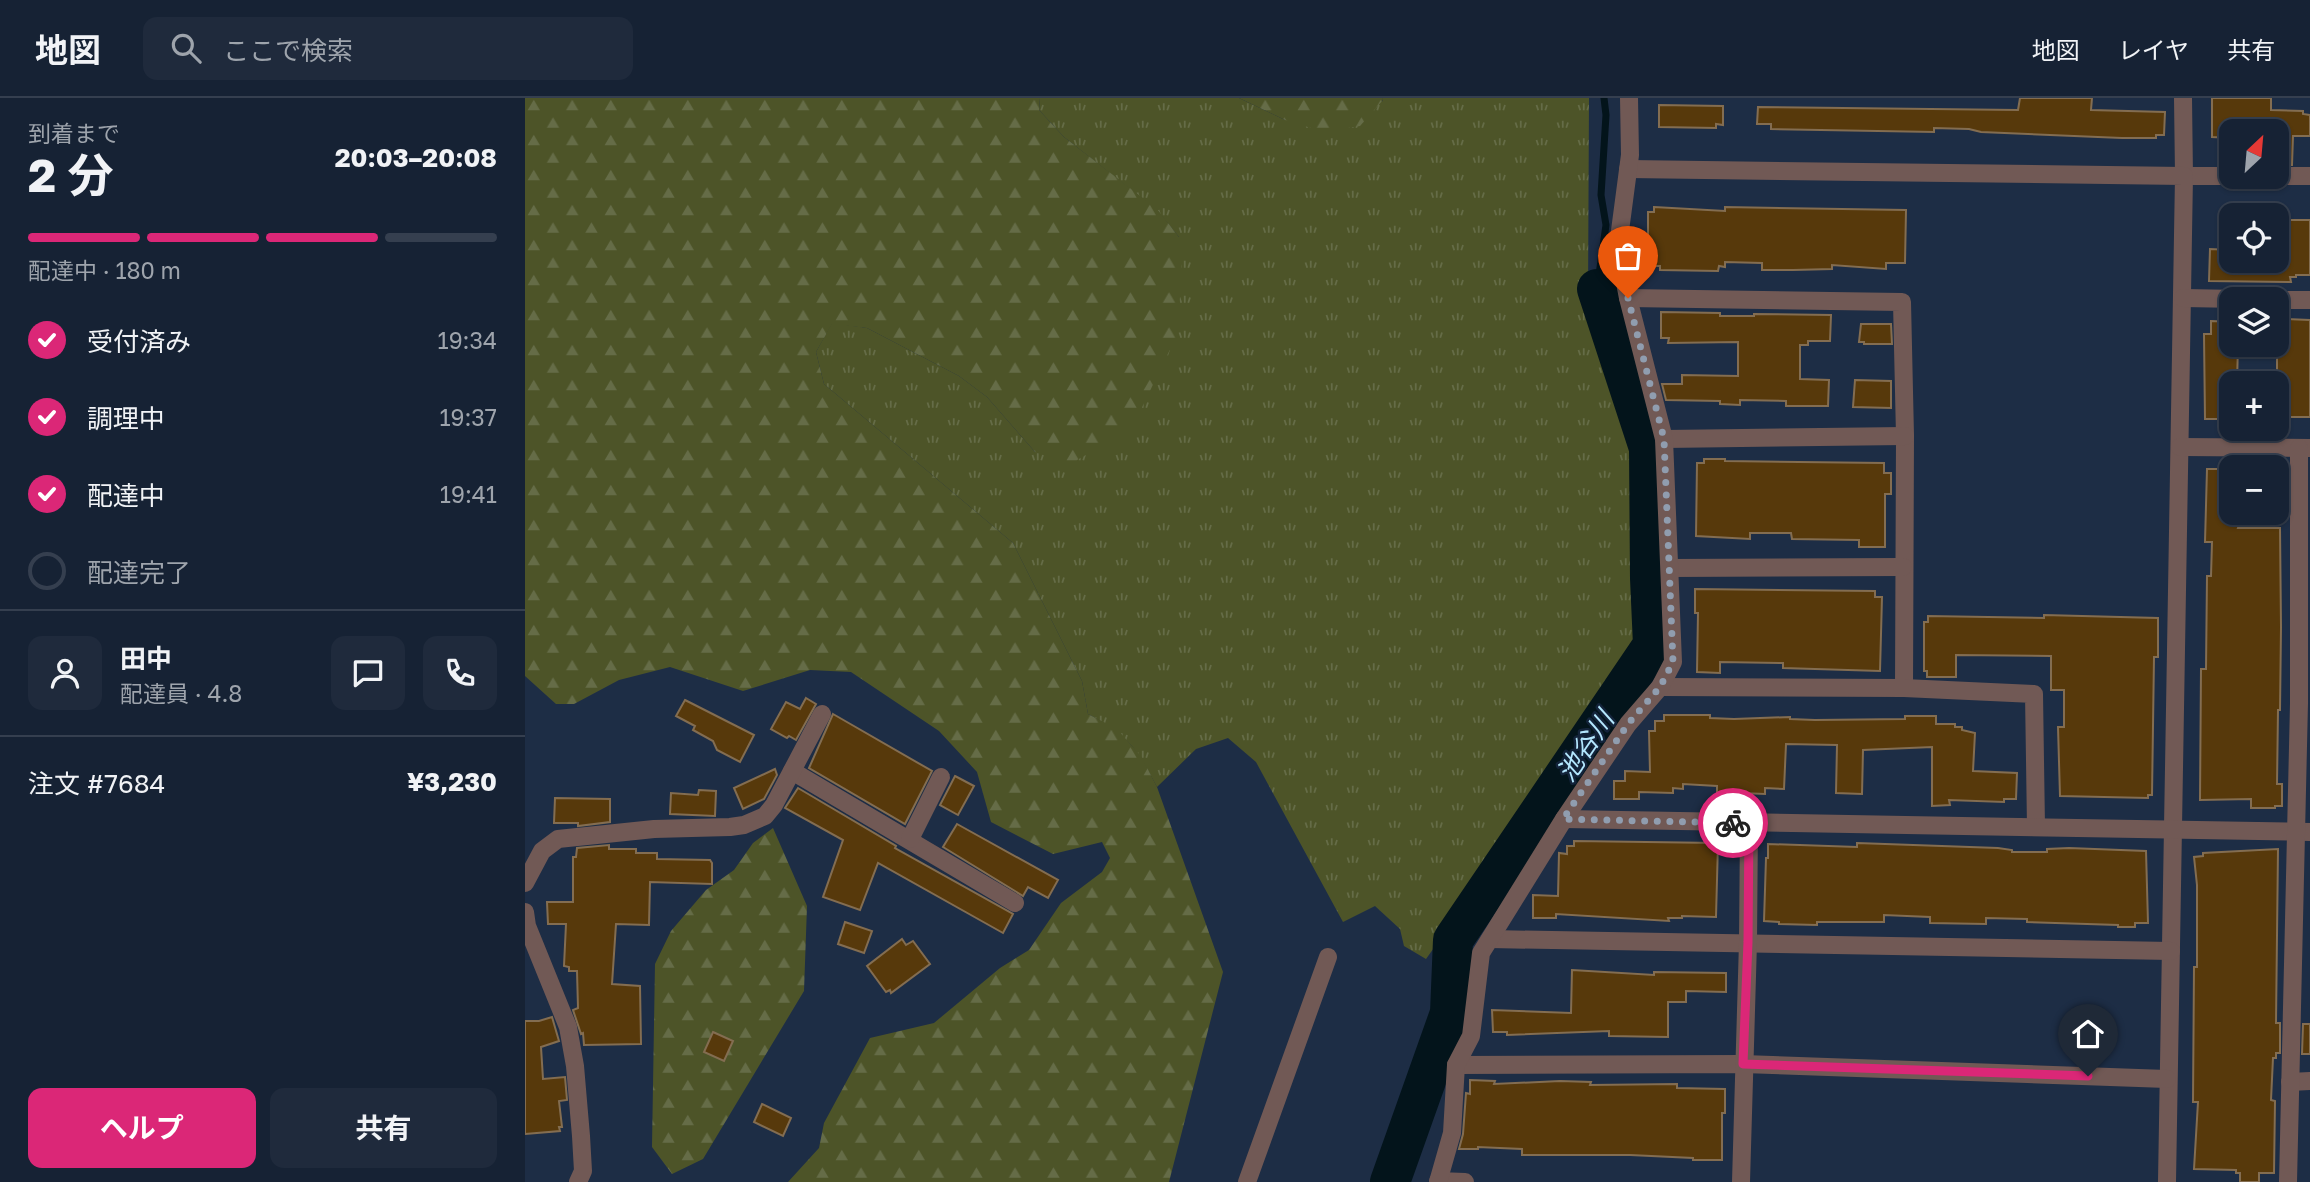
<!DOCTYPE html>
<html lang="ja">
<head>
<meta charset="utf-8">
<style>
  body { margin:0; font-family:"Golos Text","Noto Sans JP",sans-serif; background:#1f2a3c; color:#f1f3f6; height:100vh; display:flex; flex-direction:column; font-size:26px; white-space:nowrap }
  * { box-sizing:border-box; margin:0 }
  p { font-size:23px; color:#9ea4ac }
  .icon { flex:none; width:38px; height:38px; fill:none; stroke:currentColor; stroke-width:2; stroke-linecap:round; stroke-linejoin:round }
  .map { position:relative; flex:1; overflow:hidden }
  .sheet { display:flex; flex-direction:column; background:#162234; width:525px }
  .sheet>* { flex:none }
  .needle { width:46px; rotate:26deg }
  .controls { position:absolute; left:1694px; top:21px; display:grid; gap:14px }
  .controls a { display:grid; place-items:center; width:70px; height:70px; border-radius:14px; background:#162234; box-shadow:0 2px 5px #0004,0 0 0 2px #353f4f; font-size:35px }
  .pin { position:absolute; display:grid; place-items:center; width:60px; height:60px; color:#fff; margin:-72px -30px; border-radius:50% 50% 50% 0; rotate:-45deg; box-shadow:0 0 7px #0007 }
  .pin .icon { rotate:45deg }
  .courier { position:absolute; display:grid; place-items:center; width:70px; height:70px; margin:-35px; border:5px solid #db2777; border-radius:50%; background:#fff; color:#222; box-shadow:0 2px 9px #0007 }
  .headline em { font-style:normal; font-weight:700 }
  .headline div { display:flex; flex-direction:column-reverse }
  .headline { display:flex; align-items:center; justify-content:space-between; height:119px; padding:0 28px }
  h1 { font-size:46px; font-weight:700; line-height:52px }
  .bar { display:grid; grid-template-columns:repeat(4,1fr); gap:10px 7px; align-content:center; height:84px; padding:0 28px }
  .bar i { height:9px; border-radius:5px; background:#353f4f }
  .bar .selected { background:#db2777 }
  .bar p { grid-column:span 4 }
  .line { display:flex; align-items:center; gap:18px; padding:0 28px; border-top:2px solid #353f4f }
  .line div { flex:1 }
  .round { display:grid; place-items:center; flex:none; width:74px; height:74px; border-radius:14px; background:#1f2a3c }
  ol { padding:0 28px; list-style:none }
  li { display:flex; align-items:center; gap:21px; height:77px }
  li p { margin-inline-start:auto }
  li .icon { padding:7px; border-radius:50%; background:#db2777; color:#fff; stroke-width:4 }
  li:last-child { color:#9ea4ac }
  li i { width:38px; height:38px; border:4px solid #353f4f; border-radius:50% }
  .cta { display:flex; gap:14px; margin-top:auto; padding:14px 28px }
  .cta a { flex:1; height:80px; border-radius:14px; background:#db2777; color:#fff; font-size:28px; font-weight:700; line-height:80px; text-align:center }
  .cta a+a { background:#1f2a3c; color:#f1f3f6 }
  header { display:flex; align-items:center; gap:42px; box-sizing:border-box; height:98px; padding:0 35px; background:#162234; border-bottom:2px solid #353f4f }
  header strong { font-size:33px }
  nav { display:flex; gap:38px; margin-inline-start:auto; font-size:24px }
  .search { width:490px; height:63px; background:#1f2a3c; display:flex; align-items:center; gap:18px; box-sizing:border-box; padding:0 24px; border-radius:14px; color:#9ea4ac; font-size:26px }
  main { display:flex; flex:1; min-height:0 }
  .map>svg:first-child { display:block }
</style>
</head>
<body>
<header>
<strong>地図</strong>
<div class="search"><svg class="icon" aria-label="search" viewBox="0 0 24 24"><circle cx="10" cy="10" r="6"/><path d="M15 15l6 6"/></svg>ここで検索</div>
<nav><a>地図</a><a>レイヤ</a><a>共有</a></nav>
</header>
<main>
<section class="sheet">
<div class="headline"><div><h1>2 分</h1><p>到着まで</p></div><em>20:03–20:08</em></div>
<div class="bar"><i class="selected"></i><i class="selected"></i><i class="selected"></i><i></i><p>配達中 · 180 m</p></div>
<ol>
<li><svg class="icon" aria-label="check" viewBox="0 0 24 24"><path d="M5 12l5 5 9-10"/></svg>受付済み<p>19:34</p></li>
<li><svg class="icon" aria-label="check" viewBox="0 0 24 24"><path d="M5 12l5 5 9-10"/></svg>調理中<p>19:37</p></li>
<li><svg class="icon" aria-label="check" viewBox="0 0 24 24"><path d="M5 12l5 5 9-10"/></svg>配達中<p>19:41</p></li>
<li><i></i>配達完了</li>
</ol>
<div class="line" style="height:126px"><a class="round"><svg class="icon" aria-label="person" viewBox="0 0 24 24"><circle cx="12" cy="8" r="4"/><path d="M4 21q1-7 8-7t8 7"/></svg></a><div><b>田中</b><p>配達員 · 4.8</p></div><a class="round"><svg class="icon" aria-label="chat" viewBox="0 0 24 24"><path d="M4 5h16v11H9l-5 4z"/></svg></a><a class="round"><svg class="icon" aria-label="phone" viewBox="0 0 24 24"><path d="M5 4h4l2 5-3 2q2 4 5 5l2-3 5 2v4C11 20 4 13 5 4z"/></svg></a></div>
<div class="line" style="height:91px"><div>注文 #7684</div><b>¥3,230</b></div>
<div class="cta"><a>ヘルプ</a><a>共有</a></div>
</section>
<div class="map">
<svg width="1785" height="1084" viewBox="0 0 1785 1084">
  <defs>
    <pattern id="grass-tufts" width="24" height="20" patternUnits="userSpaceOnUse" patternTransform="scale(1.75)"><rect width="24" height="20" fill="#4d5428"/><path d="M3 7l-1-3M5 7V3M7 7l1-3M15 17l-1-3M17 17v-4M19 17l1-3" fill="none" stroke="#656c47"/></pattern>
    <pattern id="forest-firs" width="22" height="20" patternUnits="userSpaceOnUse" patternTransform="scale(1.75)"><rect width="22" height="20" fill="#4d5428"/><path d="M5 1l3.5 6h-7zM16 11l3.5 6h-7z" fill="#656c47"/></pattern>
  </defs>
  <rect width="100%" height="100%" fill="#1d2d45"/>
  <!-- grass -->
  <path fill="url(#grass-tufts)" d="M515 0H714L760 22 858 3 857 0H1064L1063 201 1113 354 1115 547 1102 579 901 861 879 848 875 831 850 808 818 824 731 664 703 640 671 651 632 689C611 649 603 637 563 616L557 583 488 445 299 286 291 254 307 225 342 230 434 278 462 299 510 354 654 139 632 112 539 39 514 12Z"/>
  <!-- forest -->
  <g fill="url(#forest-firs)">
    <path d="M0 0H515L514 12 539 39 632 111 654 139 657 173 652 237 607 330 547 365 510 354 462 299 434 278 342 230 307 226 291 254 299 286 488 445 557 583 563 616 592 631 616 658 632 689 698 874 644 1084H263L294 1050 299 1025 345 940 409 925 475 870 504 852 536 805 577 774 585 760 577 744 528 756 466 724 452 674 414 633 326 574 285 572 218 593 145 569 94 582 49 606H31L0 578Z"/>
    <path d="M714 0H857L858 2 835 28 799 34 760 22Z"/>
    <path d="M248 730 282 808 279 893 178 1061 147 1076 127 1049 130 866 146 833 181 792 209 772 228 745Z"/>
  </g>
  <g fill="none" stroke-linecap="round" stroke-linejoin="round">
    <!-- stream -->
    <path stroke="#03141b" stroke-width="7" d="M1072 191 1081 127 1076 97 1081 17 1079 0"/>
    <!-- river -->
    <path stroke="#03141b" stroke-width="40" d="M865 1084 925 915 928 842 1128 547 1125 480 1124 350 1072 191"/>
  </g>
  <!-- building -->
  <g fill="#57390b" stroke="#836d51" stroke-width="2">
    <path d="M1495 0H1567L1566 12 1640 14 1639 37H1631V40H1597L1456 34 1444 31 1409 30V34L1246 31V26H1232L1233 9 1493 12Z"/>
    <path d="M1687 0H1746V12L1778 13V16L1785 17V38H1768L1767 67H1752V33H1706V40L1687 39Z"/>
    <path d="M1134 7 1198 8V27L1191 26V30L1134 29Z"/>
    <path d="M1129 109 1200 113V109L1381 112 1380 165H1361V171L1307 167V171L1268 172H1237V165L1200 164V169L1194 168 1193 173 1135 172V168H1123V114H1129Z"/>
    <path d="M1752 122H1785V177H1771V179H1765L1766 184 1684 183 1685 151 1706 152V163H1752Z"/>
    <path d="M1136 214 1195 215V218H1229V216L1306 217 1305 243H1283V247H1275V281L1304 282 1303 308H1261V303L1215 302V307L1195 306V303L1141 302 1137 286H1157V277L1213 278V244L1143 245 1144 240H1136Z"/>
    <path d="M1760 221 1785 222V319H1752V224H1760Z"/>
    <path d="M1686 223 1706 224V247H1713L1712 285H1706V321H1680L1679 236H1686Z"/>
    <path d="M1336 226H1366L1367 246H1339V244H1334Z"/>
    <path d="M1330 282 1366 283V310L1328 309Z"/>
    <path d="M1179 361H1200V363L1359 365V375H1366V396H1360V449H1334V442L1267 441 1266 435H1225V441L1171 438 1172 365H1179Z"/>
    <path d="M1682 371H1706V427H1714L1713 430H1755L1756 529 1755 612H1753L1752 686H1757V708H1750V710H1726V701L1675 702 1676 571H1681L1682 478H1686L1687 444H1680Z"/>
    <path d="M1170 491 1350 493V499H1357L1355 573 1258 570V565L1195 564V575L1172 574 1173 515H1170Z"/>
    <path d="M1519 517 1633 520V559H1629L1627 697H1623V700L1535 698 1533 629H1539V592H1526V558L1431 557V579H1402V573H1399V524H1403V518L1519 520Z"/>
    <path d="M281 600 291 606 271 642 264 638 262 640 246 631 261 604 275 611Z"/>
    <path d="M160 602 229 637 215 664 192 652 188 643 168 632 170 628 151 618Z"/>
    <path d="M308 616 407 673 380 726 284 670Z"/>
    <path d="M1139 617H1185V620L1209 621 1265 619V621L1290 622 1380 621V618H1411V626H1430V629H1437V632L1450 635 1448 673 1492 675 1491 701H1479V704L1424 702 1425 707 1407 708V649L1338 652 1337 696 1311 695 1312 647 1261 646 1259 691 1240 690V696L1192 694V688L1158 686V691L1148 690V695L1114 694V701H1089V683H1100V673L1125 674 1124 633H1130V623H1139Z"/>
    <path d="M250 671 252 677 239 701 218 711 209 690Z"/>
    <path d="M430 678 449 688 433 717 415 707Z"/>
    <path d="M273 690 371 748 370 750 488 816 478 835 353 765 335 812 298 799 318 742 260 710Z"/>
    <path d="M174 692 191 693 190 718 145 716 146 695 173 697Z"/>
    <path d="M30 700 85 701V724L53 728V725H29Z"/>
    <path d="M432 726 533 782 523 800 503 789 498 798 418 749Z"/>
    <path d="M1049 743 1193 745 1191 819 1157 818V820H1143L1144 823 1031 816V820H1008V797L1033 798 1034 755 1042 756V748H1049Z"/>
    <path d="M1332 745 1473 750 1487 752V754H1522V751L1544 750 1621 753 1623 825H1610V829H1593V827L1502 824V821L1461 820V826L1405 825V819L1359 817V824H1292V827L1254 826V824L1239 823 1241 760H1243V746L1332 749Z"/>
    <path d="M84 747V751H111V755H132V761L185 762 187 765V786L125 784 124 827 91 826 87 886 115 888 116 946 59 947 58 935 56 936 48 912 53 910 52 873H44V869L39 868 41 826H23L22 804H48V759H51L52 750Z"/>
    <path d="M1753 751 1751 925H1755V955H1751V960H1748L1746 1002 1750 1003 1749 1075H1734V1084H1715V1075H1711V1072L1669 1071 1673 1004H1668L1669 869H1672V787L1669 759 1678 758V755Z"/>
    <path d="M320 824 347 833 339 855 313 846Z"/>
    <path d="M377 841 381 847 388 843 405 866 366 895 365 892 361 894 342 868Z"/>
    <path d="M1047 872 1129 877V874L1201 875V894L1161 893V904H1143V939L1084 938V933L982 937V934H968L967 912 1046 915Z"/>
    <path d="M27 919 34 943 16 949 18 981 40 979 42 1002 34 1003 37 1029H34L35 1033 0 1036V923H14Z"/>
    <path d="M1778 926H1785V956H1777Z"/>
    <path d="M188 934 208 943 199 963 179 954Z"/>
    <path d="M945 982 970 983 969 986 1035 983 1066 984 1065 987 1152 986V990L1200 991V1015H1197V1062H1168V1060L1105 1057H997V1051L953 1049V1051H934L938 1036 941 995 945 996Z"/>
    <path d="M237 1006 266 1020 258 1038 229 1024Z"/>
  </g>
  <g fill="none" stroke-linecap="round" stroke-linejoin="round">
    <!-- minor -->
    <g stroke="#715955" stroke-width="18">
      <path d="M1658 0 1659 78H1706"/>
      <path d="M1103 71 1659 78 1642 1084"/>
      <path d="M1752 78H1785"/>
      <path d="M1103 200 1377 204 1380 338 1379 590"/>
      <path d="M1658 200 1715 201"/>
      <path d="M1752 202H1785"/>
      <path d="M1139 341 1380 338"/>
      <path d="M1655 349 1785 350"/>
      <path d="M1145 470 1378 469"/>
      <path d="M1135 589 1379 590 1509 596 1511 729"/>
      <path d="M267 673 490 805"/>
      <path d="M1039 721 1785 734"/>
      <path d="M385 741 416 679"/>
      <path d="M0 785 17 753 33 741 129 731 205 729 219 727 240 718 249 707 297 616"/>
      <path d="M0 814 2 828 43 929 50 968 56 1038 58 1073 53 1084"/>
      <path d="M965 841 1646 853"/>
      <path d="M931 967 1218 966 1642 981"/>
      <path d="M1765 984 1785 983"/>
      <path d="M913 1083 940 1084"/>
      <path d="M722 1084 803 859"/>
      <path d="M913 1084 927 1035 931 967 946 938 956 855 1039 721 1103 626 1135 589 1148 564 1139 341 1103 200 1093 148 1105 57 1104 0"/>
      <path d="M1216 1084 1223 844 1224 725"/>
      <path d="M1763 1084 1774 605V350"/>
    </g>
  </g>
  <g fill="none" stroke-linecap="round" stroke-linejoin="round">
    <!-- done -->
    <path stroke="#909daf" stroke-width="7" stroke-dasharray="0 12.6" d="M1103 200 1139 341 1148 564 1135 589 1103 626 1038 721 1208 725"/>
    <!-- route -->
    <path stroke="#db2777" stroke-width="9" d="M1208 725H1224L1223 844 1218 966 1563 978"/>
  </g>
  <g text-anchor="middle" dominant-baseline="central" stroke-width="5" stroke-linejoin="round" paint-order="stroke">
    <!-- water labels -->
    <g font-size="26" font-style="italic" fill="#b4e7fe" stroke="#13233a">
      <text transform="translate(1060 648) rotate(-56)">池谷川</text>
    </g>
  </g>
</svg>
<div class="controls">
<a><svg class="needle" viewBox="-14 -14 28 28"><path d="M0-13l5 13h-10z" fill="#e53935"/><path d="M0 13l5-13h-10z" fill="#9ea4ac"/></svg></a>
<a><svg class="icon" aria-label="locate" viewBox="0 0 24 24"><circle cx="12" cy="12" r="6"/><path d="M12 2v4M12 18v4M2 12h4M18 12h4"/></svg></a>
<a><svg class="icon" aria-label="layers" viewBox="0 0 24 24"><path d="M12 4l9 5-9 5-9-5zM3 14l9 5 9-5"/></svg></a>
<a>+</a>
<a>−</a>
</div>
<div class="pin" style="left:1103px;top:200px;background:#ea580c"><svg class="icon" aria-label="bag" viewBox="0 0 24 24"><path d="M5 8h14l-1 12H6zM9 8a3 3 0 0 1 6 0"/></svg></div>
<div class="pin" style="left:1563px;top:978px;background:#1f2937"><svg class="icon" aria-label="home" viewBox="0 0 24 24"><path d="M3 11l9-7 9 7M6 9v11h12V9"/></svg></div>
<div class="courier" style="left:1208px;top:725px"><svg class="icon" aria-label="bike" viewBox="0 0 24 24"><circle cx="6" cy="16" r="4"/><circle cx="18" cy="16" r="4"/><path d="M6 16l4-8h5l3 8M10 8l3 8H6M13 5h3"/></svg></div>
</div>
</main>
</body>
</html>
